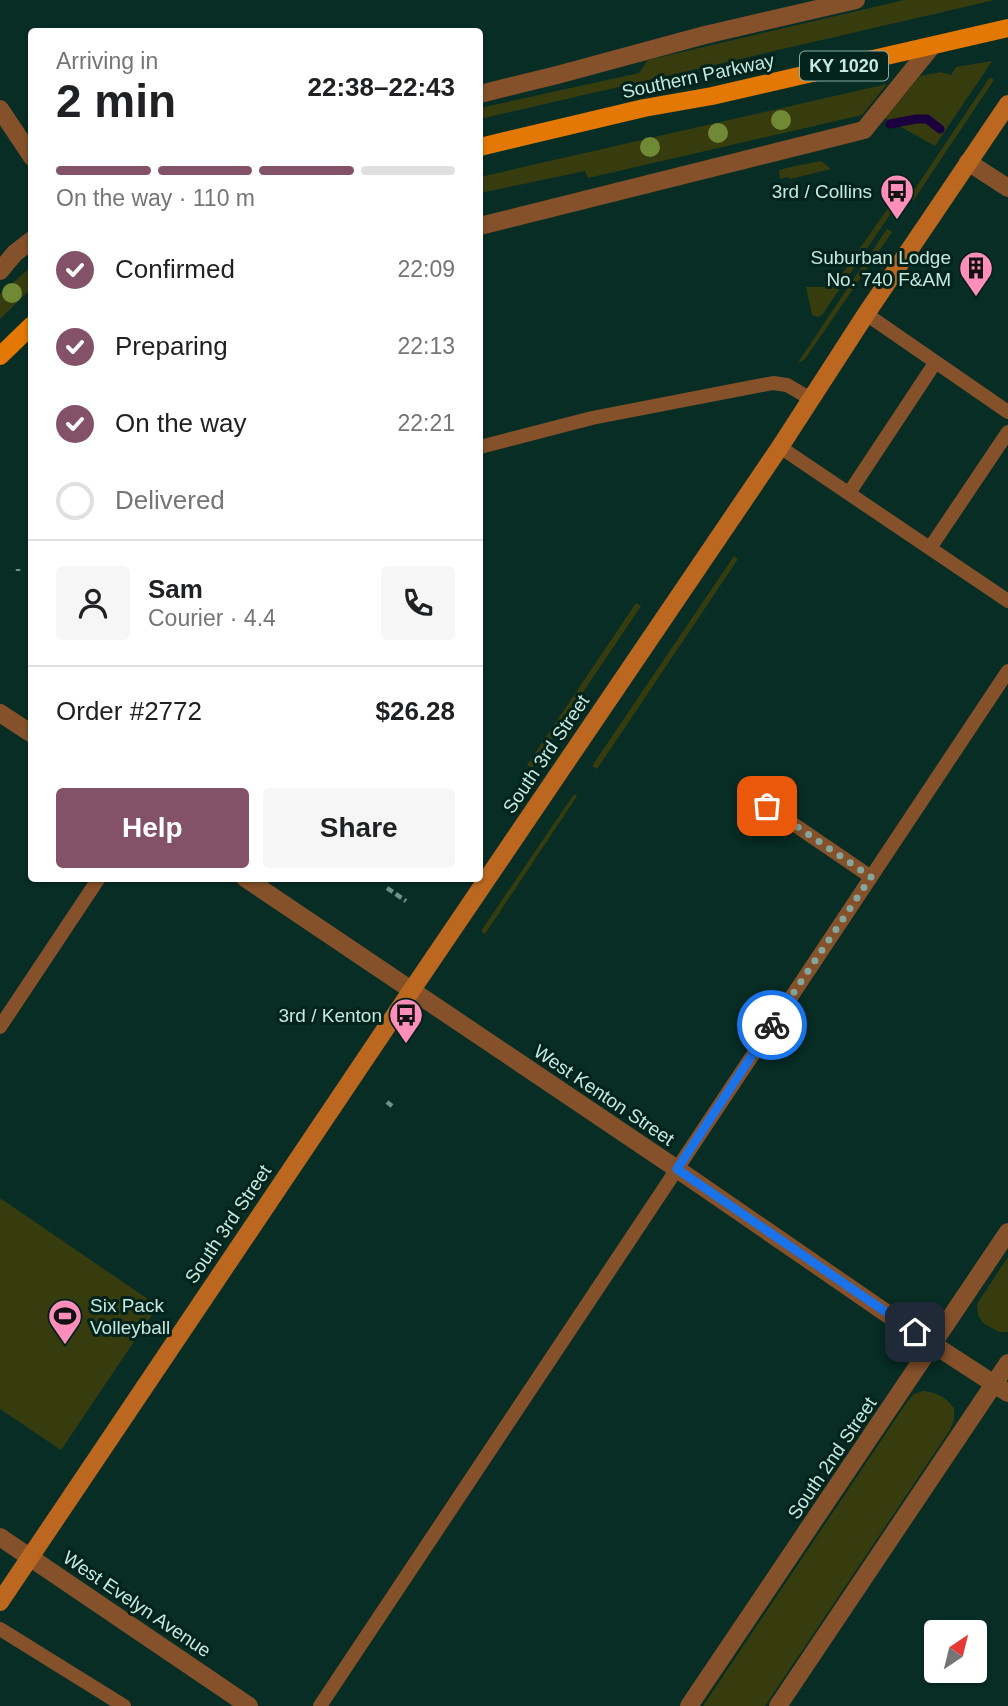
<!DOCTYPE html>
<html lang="en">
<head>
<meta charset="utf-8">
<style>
  body { margin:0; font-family:Helvetica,sans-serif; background:#f6f6f6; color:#202124; height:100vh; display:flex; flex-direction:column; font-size:26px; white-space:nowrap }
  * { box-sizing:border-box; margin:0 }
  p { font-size:23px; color:#757577 }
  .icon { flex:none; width:38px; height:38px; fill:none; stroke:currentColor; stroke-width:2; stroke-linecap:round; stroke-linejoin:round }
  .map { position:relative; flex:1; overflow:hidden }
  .sheet { position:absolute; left:28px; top:28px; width:455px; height:854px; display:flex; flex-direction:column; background:#fff; border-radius:7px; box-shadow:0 2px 5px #0004 }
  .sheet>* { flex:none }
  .needle { width:46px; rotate:35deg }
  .controls { position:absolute; left:924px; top:1620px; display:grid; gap:14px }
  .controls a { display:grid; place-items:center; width:63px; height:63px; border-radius:7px; background:#fff; box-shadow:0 2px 5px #0004; font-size:35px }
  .pin { position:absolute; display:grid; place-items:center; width:60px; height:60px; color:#fff; margin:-30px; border-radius:14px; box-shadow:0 4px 10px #0006 }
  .courier { position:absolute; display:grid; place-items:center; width:70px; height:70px; margin:-35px; border:5px solid #1a73e8; border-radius:50%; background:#fff; color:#222; box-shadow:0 2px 9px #0007 }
  .summary em { font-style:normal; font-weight:700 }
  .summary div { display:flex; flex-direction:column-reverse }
  .summary { display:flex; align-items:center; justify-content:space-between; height:119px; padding:0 28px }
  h1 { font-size:46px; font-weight:700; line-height:52px }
  .bar { display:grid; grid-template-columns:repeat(4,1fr); gap:10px 7px; align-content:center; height:84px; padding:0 28px }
  .bar i { height:9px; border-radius:5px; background:#e0e0e0 }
  .bar .on { background:#845268 }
  .bar p { grid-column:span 4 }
  .line { display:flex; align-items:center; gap:18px; padding:0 28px; border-top:2px solid #e0e0e0 }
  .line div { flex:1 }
  .round { display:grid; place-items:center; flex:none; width:74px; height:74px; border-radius:7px; background:#f6f6f6 }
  ol { padding:0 28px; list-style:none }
  li { display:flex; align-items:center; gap:21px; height:77px }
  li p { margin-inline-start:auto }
  li .icon { padding:7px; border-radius:50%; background:#845268; color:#fff; stroke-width:4 }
  li:last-child { color:#757577 }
  li i { width:38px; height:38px; border:4px solid #e0e0e0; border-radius:50% }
  .button { display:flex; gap:14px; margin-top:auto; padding:14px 28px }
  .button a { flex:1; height:80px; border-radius:7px; background:#845268; color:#fff; font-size:28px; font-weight:700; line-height:80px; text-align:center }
  .button a+a { background:#f6f6f6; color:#202124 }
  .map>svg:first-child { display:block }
</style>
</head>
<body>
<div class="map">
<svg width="1008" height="1706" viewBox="0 0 1008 1706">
  <rect width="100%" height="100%" fill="#072d25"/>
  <!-- green -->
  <g fill="#373c0f">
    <path d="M904 0H995L480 119V108L639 73 648 60Z"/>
    <path d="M992 61 935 146 885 118 920 76 941 72 951 75 956 67Z"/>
    <path d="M990 77 994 80 913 201 909 198Z"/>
    <path d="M887 84 862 115 588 178 585 171 480 193V177Z"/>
    <path d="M821 161 831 169 790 179 789 177 780 179 779 170 795 166Z"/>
    <path d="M907 181V187L905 192 822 315 818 317 812 315 806 287H833Z"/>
    <path d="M887 229 892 232 805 359 797 364Z"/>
    <path d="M31 267V289L0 319V294Z"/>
    <path d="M734 556 738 559 597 769 592 766Z"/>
    <path d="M636 603 641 606 532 768 527 765Z"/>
    <path d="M574 794 577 796 485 934 481 931Z"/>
    <path d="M0 1198 158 1306 61 1450 0 1409Z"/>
    <path d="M1008 1257V1332H999L983 1323 978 1315 977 1304Z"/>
    <path d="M923 1391C937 1392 945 1397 954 1408V1420L950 1430 765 1706H703L907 1402 914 1394Z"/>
  </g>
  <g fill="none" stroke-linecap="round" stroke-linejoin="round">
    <!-- stream -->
    <path stroke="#1b003e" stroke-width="9" d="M890 124 916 119H927L940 129"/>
    <!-- path -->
    <g stroke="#6e9188" stroke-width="4.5" stroke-dasharray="7 3.5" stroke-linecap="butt">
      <path d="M18 571V569"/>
      <path d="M387 888 406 901"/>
      <path d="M387 1102 392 1106"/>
    </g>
    <!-- lane -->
    <g stroke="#85512a" stroke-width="14">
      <path d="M866 314 1008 412"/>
      <path d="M480 447 592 418 773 383 787 385 811 399"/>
      <path d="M780 447 1008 601"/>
      <path d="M849 493 935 363"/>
      <path d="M930 548 1008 432"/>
      <path d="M767 806 871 877"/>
      <path d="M0 1027 99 878"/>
      <path d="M0 1629 124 1706"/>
      <path d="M320 1706 1008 671"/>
    </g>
    <!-- street -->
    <g stroke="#85512a" stroke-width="18">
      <path d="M480 94 557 75 705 35 856 0"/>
      <path d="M0 109 32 157"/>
      <path d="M968 162 1008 188"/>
      <path d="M480 226 864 130 932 46"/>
      <path d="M0 271 15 253 32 240"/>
      <path d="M0 713 32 734"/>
      <path d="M245 878 677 1169 905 1326 1008 1393"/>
      <path d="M0 1537 249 1706"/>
      <path d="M689 1706 1008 1232"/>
      <path d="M778 1706 1008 1363"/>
    </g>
    <!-- secondary -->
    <path stroke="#bb6720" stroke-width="18" d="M0 1602 386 1028 780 447 866 314 1008 104"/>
    <!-- primary -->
    <g stroke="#e47804" stroke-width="18">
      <path d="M480 147 644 108 712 96 1008 28"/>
      <path d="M0 356 32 325"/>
    </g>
  </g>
  <!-- trees -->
  <g fill="#6f8935">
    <circle cx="781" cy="120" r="10"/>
    <circle cx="718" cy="133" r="10"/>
    <circle cx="650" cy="147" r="10"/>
    <circle cx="12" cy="293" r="10"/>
  </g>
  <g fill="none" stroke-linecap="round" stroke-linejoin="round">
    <!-- done -->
    <path stroke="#84a79d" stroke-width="7" stroke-dasharray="0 12.6" d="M767 806 871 877 772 1025"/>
    <!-- route -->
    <path stroke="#1a73e8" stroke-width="9" d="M772 1025 677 1169 915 1332"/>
  </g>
  <!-- icons -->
  <defs>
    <g id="bus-pin" transform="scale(1.75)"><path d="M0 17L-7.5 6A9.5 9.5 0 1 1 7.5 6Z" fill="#ff8ebb" stroke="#00231b"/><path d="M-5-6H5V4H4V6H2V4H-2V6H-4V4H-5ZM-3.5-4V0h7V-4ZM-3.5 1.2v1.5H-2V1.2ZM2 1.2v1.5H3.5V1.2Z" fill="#111"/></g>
    <g id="building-pin" transform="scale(1.75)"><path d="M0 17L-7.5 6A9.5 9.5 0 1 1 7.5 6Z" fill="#ff8ebb" stroke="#00231b"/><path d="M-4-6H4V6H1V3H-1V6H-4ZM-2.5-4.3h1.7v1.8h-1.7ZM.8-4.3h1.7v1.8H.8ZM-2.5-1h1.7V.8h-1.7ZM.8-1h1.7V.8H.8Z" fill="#111"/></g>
    <g id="stadium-pin" transform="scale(1.75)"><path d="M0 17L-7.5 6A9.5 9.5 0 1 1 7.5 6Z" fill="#ff8ebb" stroke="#00231b"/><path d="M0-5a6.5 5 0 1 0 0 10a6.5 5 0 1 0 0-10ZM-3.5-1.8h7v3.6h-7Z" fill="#111"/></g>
  </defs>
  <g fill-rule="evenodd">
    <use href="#bus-pin" x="897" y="191"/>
    <use href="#building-pin" x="976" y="268"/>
    <use href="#bus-pin" x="406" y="1015"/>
    <use href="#stadium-pin" x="65" y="1316"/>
  </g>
  <g text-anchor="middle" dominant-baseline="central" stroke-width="6" stroke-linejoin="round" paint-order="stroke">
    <!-- shield labels -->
    <rect fill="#00231b" stroke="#8bada4" stroke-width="2" x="800" y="51.5" width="88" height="29" rx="5"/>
    <g font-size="18" font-weight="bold" fill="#c7e8de">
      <text x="844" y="66">KY 1020</text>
    </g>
    <!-- street labels -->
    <g font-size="19" fill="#c7e8de" stroke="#00231b">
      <text transform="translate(698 76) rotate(-12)">Southern Parkway</text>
      <text transform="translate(546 754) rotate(-56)">South 3rd Street</text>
      <text transform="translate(604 1095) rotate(34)">West Kenton Street</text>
      <text transform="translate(228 1224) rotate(-56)">South 3rd Street</text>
      <text transform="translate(832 1458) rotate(-56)">South 2nd Street</text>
      <text transform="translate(137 1604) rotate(34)">West Evelyn Avenue</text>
    </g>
    <!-- poi labels -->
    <g font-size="19" fill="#c7e8de" stroke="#00231b" text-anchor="end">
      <text x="872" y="191">3rd / Collins</text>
      <text x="951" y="257">Suburban Lodge<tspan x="951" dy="22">No. 740 F&amp;AM</tspan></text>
      <text x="382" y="1015">3rd / Kenton</text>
      <text x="90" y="1305" text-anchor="start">Six Pack<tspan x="90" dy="22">Volleyball</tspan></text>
    </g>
  </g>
</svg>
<div class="controls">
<a><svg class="needle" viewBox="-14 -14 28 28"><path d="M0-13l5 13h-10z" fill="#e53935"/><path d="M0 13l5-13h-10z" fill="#757577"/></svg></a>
</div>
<div class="pin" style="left:767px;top:806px;background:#ea580c"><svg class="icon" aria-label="bag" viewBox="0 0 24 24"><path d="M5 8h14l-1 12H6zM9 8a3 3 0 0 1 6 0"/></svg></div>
<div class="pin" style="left:915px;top:1332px;background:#1f2937"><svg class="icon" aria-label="home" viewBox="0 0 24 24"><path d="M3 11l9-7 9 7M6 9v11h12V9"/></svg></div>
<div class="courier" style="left:772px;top:1025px"><svg class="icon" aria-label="bike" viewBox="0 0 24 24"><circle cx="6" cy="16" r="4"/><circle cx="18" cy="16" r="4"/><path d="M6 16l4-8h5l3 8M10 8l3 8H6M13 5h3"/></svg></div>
<section class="sheet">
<div class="summary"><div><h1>2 min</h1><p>Arriving in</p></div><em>22:38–22:43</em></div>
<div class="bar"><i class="on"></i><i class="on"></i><i class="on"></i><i></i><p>On the way · 110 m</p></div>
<ol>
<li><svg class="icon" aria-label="check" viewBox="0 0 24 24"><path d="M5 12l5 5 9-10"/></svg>Confirmed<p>22:09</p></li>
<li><svg class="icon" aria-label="check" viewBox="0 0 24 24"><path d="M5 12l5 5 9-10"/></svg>Preparing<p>22:13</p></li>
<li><svg class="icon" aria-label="check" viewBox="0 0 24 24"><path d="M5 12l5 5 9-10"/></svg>On the way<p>22:21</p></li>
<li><i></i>Delivered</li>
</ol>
<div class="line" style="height:126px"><a class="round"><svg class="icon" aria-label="person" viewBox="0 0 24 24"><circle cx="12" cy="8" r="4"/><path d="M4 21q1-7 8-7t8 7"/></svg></a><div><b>Sam</b><p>Courier · 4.4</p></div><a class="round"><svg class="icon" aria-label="phone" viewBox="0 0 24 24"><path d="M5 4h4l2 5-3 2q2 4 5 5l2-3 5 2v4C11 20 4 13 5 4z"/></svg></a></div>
<div class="line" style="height:91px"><div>Order #2772</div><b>$26.28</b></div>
<div class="button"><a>Help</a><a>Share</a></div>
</section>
</div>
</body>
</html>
